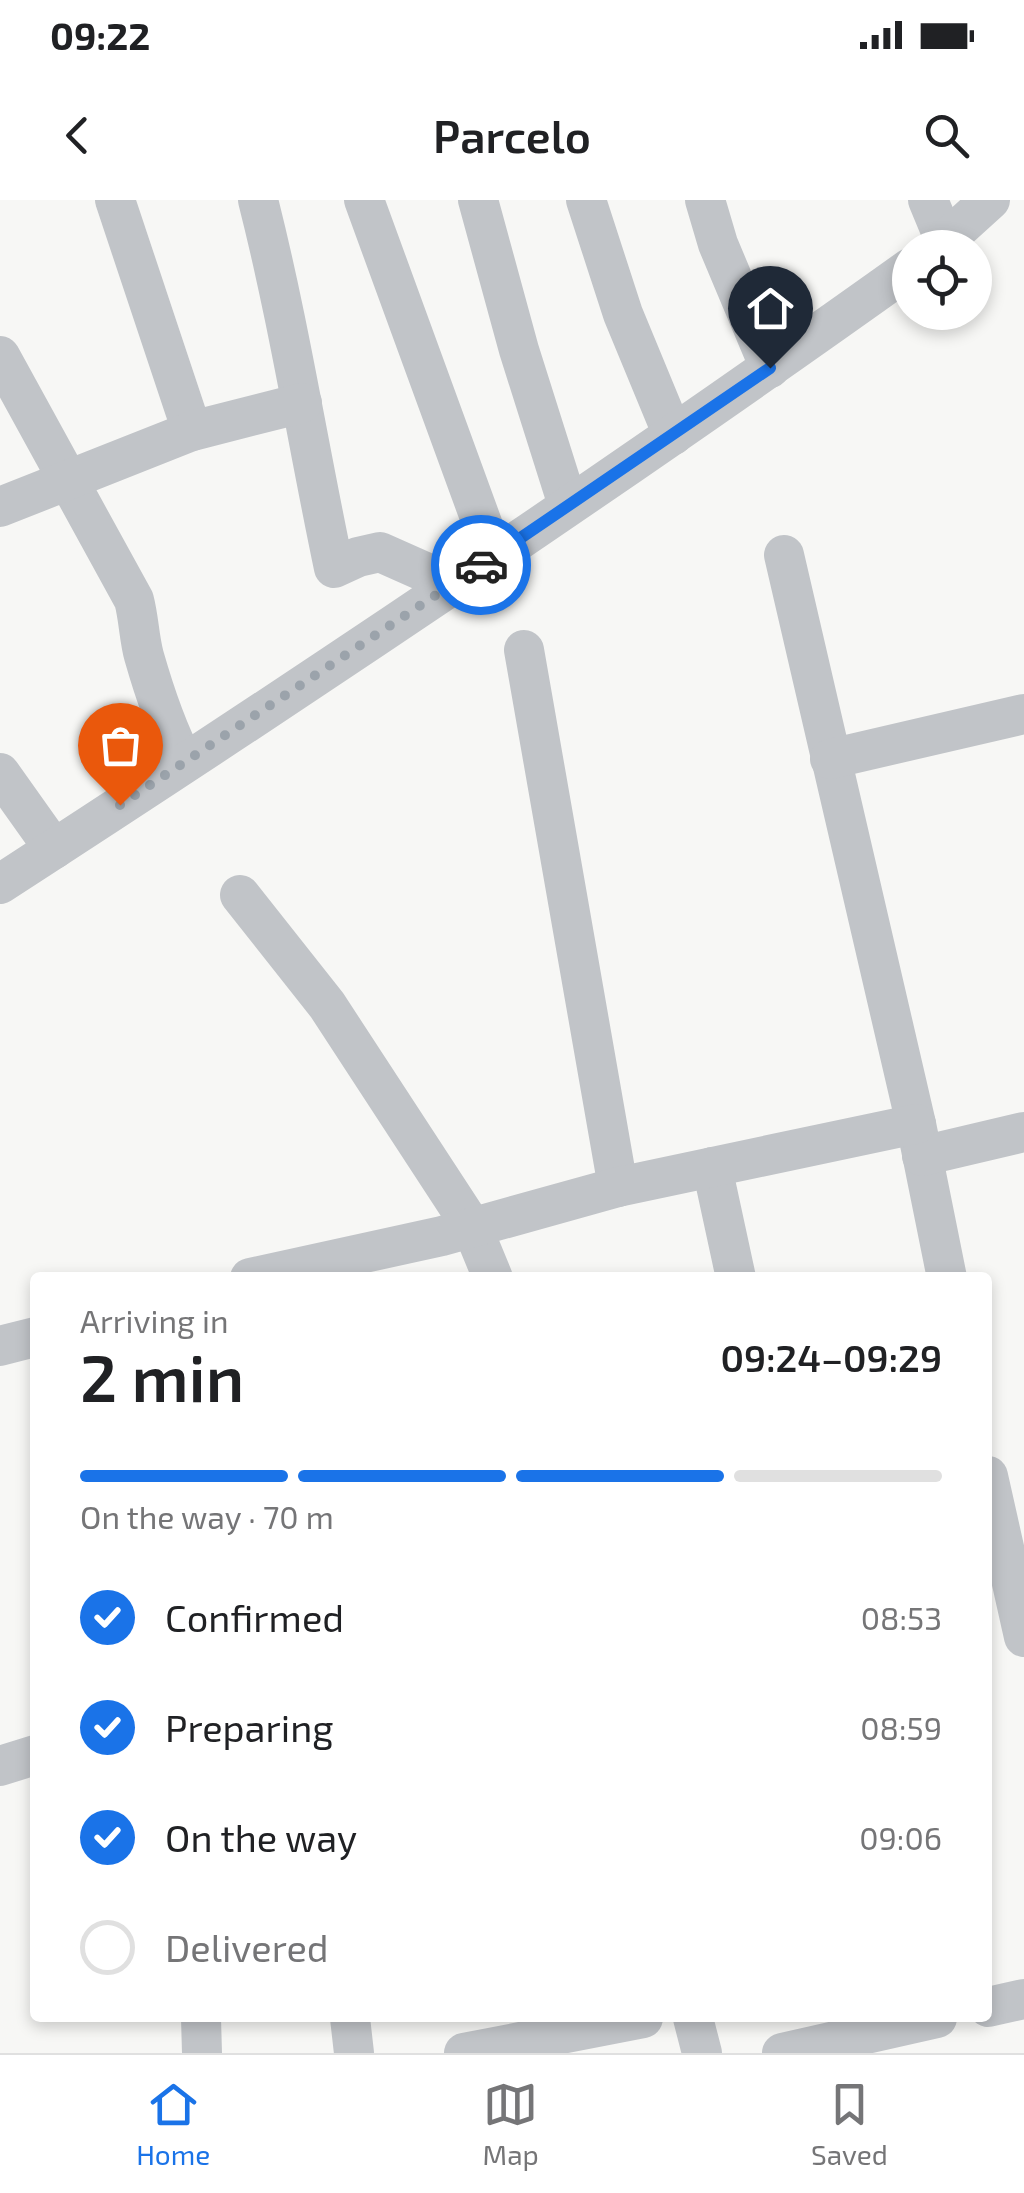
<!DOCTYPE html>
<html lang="en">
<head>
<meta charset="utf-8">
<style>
  body { margin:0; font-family:"Exo 2",sans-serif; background:#f2f2f2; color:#202124; height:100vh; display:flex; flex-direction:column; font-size:38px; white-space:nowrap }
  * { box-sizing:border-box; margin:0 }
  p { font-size:32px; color:#757577 }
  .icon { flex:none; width:55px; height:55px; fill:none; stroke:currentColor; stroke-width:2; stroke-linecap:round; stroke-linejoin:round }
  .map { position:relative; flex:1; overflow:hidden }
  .side { position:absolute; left:30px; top:1072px; width:962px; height:750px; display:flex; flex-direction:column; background:#fff; border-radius:10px; box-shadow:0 5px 15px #0003 }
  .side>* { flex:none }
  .buttons { position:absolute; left:892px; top:30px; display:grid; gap:20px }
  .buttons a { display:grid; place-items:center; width:100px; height:100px; border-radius:50%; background:#fff; box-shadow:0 5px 15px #0003; font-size:50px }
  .pin { position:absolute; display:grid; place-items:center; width:85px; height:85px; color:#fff; margin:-102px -42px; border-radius:50% 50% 50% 0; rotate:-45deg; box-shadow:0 0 10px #0007 }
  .pin .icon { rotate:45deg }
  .courier { position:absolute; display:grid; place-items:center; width:100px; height:100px; margin:-50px; border:8px solid #1a73e8; border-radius:50%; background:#fff; color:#222; box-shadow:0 2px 12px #0007 }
  .summary em { font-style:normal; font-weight:600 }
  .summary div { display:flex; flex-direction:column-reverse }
  .summary { display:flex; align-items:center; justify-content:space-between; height:170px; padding:0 50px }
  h1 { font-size:65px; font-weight:600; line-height:75px }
  .bar { display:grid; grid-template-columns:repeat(4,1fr); gap:15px 10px; align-content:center; height:120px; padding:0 50px }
  .bar i { height:12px; border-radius:8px; background:#e0e0e0 }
  .bar .selected { background:#1a73e8 }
  .bar p { grid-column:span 4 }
  ol { padding:0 50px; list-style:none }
  li { display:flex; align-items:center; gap:30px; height:110px }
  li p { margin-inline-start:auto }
  li .icon { padding:10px; border-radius:50%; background:#1a73e8; color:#fff; stroke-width:4 }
  li:last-child { color:#757577 }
  li i { width:55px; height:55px; border:5px solid #e0e0e0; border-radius:50% }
  .status { display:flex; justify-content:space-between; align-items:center; height:70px; padding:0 50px; background:#fff; direction:ltr }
  .status svg { height:28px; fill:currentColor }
  header { display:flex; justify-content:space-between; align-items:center; height:130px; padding:0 50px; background:#fff; font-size:45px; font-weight:600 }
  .tab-bar { display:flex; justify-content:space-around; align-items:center; height:140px; border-top:2px solid #e0e0e0; background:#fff; font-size:28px; color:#757577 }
  .tab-bar a { display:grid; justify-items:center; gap:5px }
  .tab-bar .selected { color:#1a73e8 }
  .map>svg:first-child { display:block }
</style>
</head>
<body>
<div class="status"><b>09:22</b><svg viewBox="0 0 49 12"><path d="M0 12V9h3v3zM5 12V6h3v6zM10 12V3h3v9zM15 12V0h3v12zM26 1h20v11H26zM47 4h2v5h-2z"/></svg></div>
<header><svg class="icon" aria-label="back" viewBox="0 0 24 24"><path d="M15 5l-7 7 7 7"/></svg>Parcelo<svg class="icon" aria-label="search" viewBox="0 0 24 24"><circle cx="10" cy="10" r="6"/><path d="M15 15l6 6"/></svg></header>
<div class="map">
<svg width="1024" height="1853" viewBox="0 0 1024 1853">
  <rect width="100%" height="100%" fill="#f7f7f5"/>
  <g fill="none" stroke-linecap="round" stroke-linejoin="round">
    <!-- street -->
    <g stroke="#c1c4c8" stroke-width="40">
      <path d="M115 0 192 231"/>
      <path d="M258 0C289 122 308 245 334 368L358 357 380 352 452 384"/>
      <path d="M364 0 494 356"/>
      <path d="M478 0 519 150 568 305"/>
      <path d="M586 0 623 114 673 235"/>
      <path d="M705 0 718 44 770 168"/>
      <path d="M928 0 945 41"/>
      <path d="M937 48 990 0"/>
      <path d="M0 156 134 400C139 419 139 438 144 456 154 491 167 530 184 562"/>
      <path d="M0 307 192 231 302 203"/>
      <path d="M784 355 916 924 947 1078"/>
      <path d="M524 450 618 987"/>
      <path d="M830 559 1024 514"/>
      <path d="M0 573 54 649"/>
      <path d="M0 684C307 485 612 281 910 68"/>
      <path d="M240 695 327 805 472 1027 493 1078"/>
      <path d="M922 956 1024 932"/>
      <path d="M712 967 736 1078"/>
      <path d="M250 1078 442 1036 618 987 916 924"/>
      <path d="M0 1146 35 1137"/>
      <path d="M988 1276 1024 1437"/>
      <path d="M0 1566 35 1555"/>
      <path d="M988 1807 1024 1799"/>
      <path d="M201 1818 202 1853"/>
      <path d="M350 1818 354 1853"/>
      <path d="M693 1818 702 1853"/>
      <path d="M464 1853 643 1818"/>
      <path d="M782 1853 937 1818"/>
    </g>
  </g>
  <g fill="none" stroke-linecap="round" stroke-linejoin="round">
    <!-- done -->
    <path stroke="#9ba3ab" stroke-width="10" stroke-dasharray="0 18" d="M120 605 481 365"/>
    <!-- route -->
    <path stroke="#1a73e8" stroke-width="12" d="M481 365 770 168"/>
  </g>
</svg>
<div class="buttons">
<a><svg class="icon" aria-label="locate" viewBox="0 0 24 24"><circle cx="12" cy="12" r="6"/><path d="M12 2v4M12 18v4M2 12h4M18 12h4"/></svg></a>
</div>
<div class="pin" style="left:120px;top:605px;background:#ea580c"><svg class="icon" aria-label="bag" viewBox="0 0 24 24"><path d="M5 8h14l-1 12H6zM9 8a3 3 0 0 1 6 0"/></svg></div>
<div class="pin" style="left:770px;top:168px;background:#1f2937"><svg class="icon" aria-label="home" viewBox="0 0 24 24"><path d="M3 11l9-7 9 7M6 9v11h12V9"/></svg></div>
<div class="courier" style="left:481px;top:365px"><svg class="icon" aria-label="car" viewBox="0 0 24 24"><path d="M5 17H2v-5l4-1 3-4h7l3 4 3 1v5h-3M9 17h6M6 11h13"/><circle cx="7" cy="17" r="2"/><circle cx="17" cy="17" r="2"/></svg></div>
<section class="side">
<div class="summary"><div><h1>2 min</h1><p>Arriving in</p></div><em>09:24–09:29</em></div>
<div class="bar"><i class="selected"></i><i class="selected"></i><i class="selected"></i><i></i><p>On the way · 70 m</p></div>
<ol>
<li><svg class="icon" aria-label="check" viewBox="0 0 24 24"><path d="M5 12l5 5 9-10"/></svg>Confirmed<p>08:53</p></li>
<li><svg class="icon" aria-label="check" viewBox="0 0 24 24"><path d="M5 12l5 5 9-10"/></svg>Preparing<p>08:59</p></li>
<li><svg class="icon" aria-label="check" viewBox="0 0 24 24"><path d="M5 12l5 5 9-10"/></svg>On the way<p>09:06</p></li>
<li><i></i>Delivered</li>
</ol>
</section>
</div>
<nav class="tab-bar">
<a class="selected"><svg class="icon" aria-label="home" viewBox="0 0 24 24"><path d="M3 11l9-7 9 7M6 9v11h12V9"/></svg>Home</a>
<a><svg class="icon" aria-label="map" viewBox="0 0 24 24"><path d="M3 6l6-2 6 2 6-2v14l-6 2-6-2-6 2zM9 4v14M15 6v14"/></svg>Map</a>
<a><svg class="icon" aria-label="saved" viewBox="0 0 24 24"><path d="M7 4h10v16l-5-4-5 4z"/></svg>Saved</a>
</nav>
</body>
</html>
